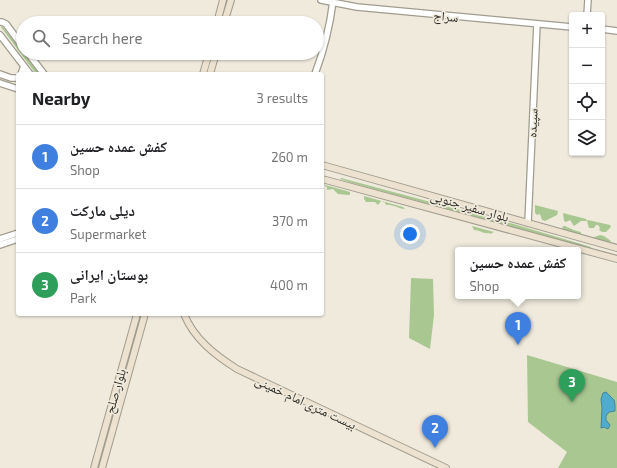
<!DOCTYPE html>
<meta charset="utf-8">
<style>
:root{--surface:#fff;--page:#f6f6f6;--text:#202124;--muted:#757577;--line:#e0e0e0;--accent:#0b8043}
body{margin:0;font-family:"Exo 2","Noto Naskh Arabic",sans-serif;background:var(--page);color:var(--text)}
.controls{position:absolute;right:12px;top:12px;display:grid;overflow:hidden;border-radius:4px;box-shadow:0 1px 3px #0004}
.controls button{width:36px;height:36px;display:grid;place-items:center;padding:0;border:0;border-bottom:1px solid var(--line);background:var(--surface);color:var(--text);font:20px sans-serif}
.you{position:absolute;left:410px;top:234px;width:14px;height:14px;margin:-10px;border:3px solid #fff;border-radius:50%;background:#1a73e8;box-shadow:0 0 0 6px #1a73e833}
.badge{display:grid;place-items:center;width:26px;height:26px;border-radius:50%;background:var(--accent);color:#fff;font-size:13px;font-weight:700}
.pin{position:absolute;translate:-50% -33px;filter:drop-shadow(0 1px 2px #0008)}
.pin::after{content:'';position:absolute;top:21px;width:14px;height:12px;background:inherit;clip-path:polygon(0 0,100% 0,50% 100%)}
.popup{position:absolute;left:455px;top:247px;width:126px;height:52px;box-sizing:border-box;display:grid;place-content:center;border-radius:4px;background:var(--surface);filter:drop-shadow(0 1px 3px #0005);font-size:13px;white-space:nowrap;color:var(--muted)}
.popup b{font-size:15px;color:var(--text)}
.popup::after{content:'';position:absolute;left:50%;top:100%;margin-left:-8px;border:8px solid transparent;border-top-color:var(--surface)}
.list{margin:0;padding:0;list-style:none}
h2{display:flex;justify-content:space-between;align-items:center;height:52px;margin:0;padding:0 16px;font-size:17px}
h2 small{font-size:13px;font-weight:400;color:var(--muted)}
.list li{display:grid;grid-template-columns:26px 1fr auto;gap:12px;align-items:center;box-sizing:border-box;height:64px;padding:0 16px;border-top:1px solid var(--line)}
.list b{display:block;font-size:15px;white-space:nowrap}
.list p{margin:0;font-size:13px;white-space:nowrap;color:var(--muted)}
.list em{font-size:13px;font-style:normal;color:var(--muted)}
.icon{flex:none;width:22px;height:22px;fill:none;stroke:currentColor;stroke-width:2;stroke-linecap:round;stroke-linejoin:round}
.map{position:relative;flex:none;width:617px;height:468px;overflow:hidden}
.search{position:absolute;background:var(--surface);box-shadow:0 1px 3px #0004;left:16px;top:16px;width:308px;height:44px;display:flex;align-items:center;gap:10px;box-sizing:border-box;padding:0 14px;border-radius:22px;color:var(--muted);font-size:15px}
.panel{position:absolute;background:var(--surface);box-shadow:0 1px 3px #0004;left:16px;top:72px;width:308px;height:244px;border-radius:4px}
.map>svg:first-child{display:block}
.green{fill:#a8c791}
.water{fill:#50acce;stroke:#45859b}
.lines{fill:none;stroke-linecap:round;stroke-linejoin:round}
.tertiary-casing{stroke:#a09c8e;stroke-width:8}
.secondary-casing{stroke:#a09c8e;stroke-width:8}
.tertiary{stroke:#fff;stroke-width:5.5}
.secondary{stroke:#ede2d0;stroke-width:6}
.labels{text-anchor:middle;stroke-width:3.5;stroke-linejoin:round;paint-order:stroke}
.street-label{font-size:13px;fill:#2c2a24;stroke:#efeadc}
</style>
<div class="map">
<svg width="617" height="468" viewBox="0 0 617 468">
<rect width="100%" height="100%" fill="#efeadc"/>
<path class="green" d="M 2,26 L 40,74 L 36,74 L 1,27 Z
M 341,178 L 517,225 L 591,247 L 591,248 L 560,242 L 500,224 L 352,183 L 340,179 Z
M 322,184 L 350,192 L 350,194 L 349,195 L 338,194 L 333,189 L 327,190 L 327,187 L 324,185 L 322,186 Z
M 364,196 L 403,207 L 405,209 C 398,209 393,204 386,205 L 384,201 L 381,201 L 378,205 L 375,202 L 366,202 L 364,199 Z
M 535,205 L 558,211 L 557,215 L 545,221 L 542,220 L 540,214 L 537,215 L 535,213 Z
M 563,213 L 586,219 L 587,221 L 581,221 L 574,226 L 570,220 L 566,222 L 564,221 Z
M 588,220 L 610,225 L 611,227 L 606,232 L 602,232 L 599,230 L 600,228 L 598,225 L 596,225 L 594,228 L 589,228 L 587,221 Z
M 472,226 L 494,232 L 490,234 L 489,233 C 483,234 480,230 474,230 Z
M 563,226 L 565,226 C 569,228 576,231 581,232 L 581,234 L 564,230 L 562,229 Z
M 600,235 L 604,236 L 611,241 L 610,242 L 592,238 Z
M 411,278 L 433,279 L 434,315 L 430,349 L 409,338 Z
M 527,355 L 617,382 L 617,468 L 558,468 L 567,452 L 528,422 Z"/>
<path class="water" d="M 606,392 L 614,400 L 615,405 L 615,411 L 609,412 L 606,416 L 606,420 L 610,425 L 608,429 L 604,427 L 601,428 L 602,408 L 601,399 L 603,393 Z"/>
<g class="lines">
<defs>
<path id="tertiary" d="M 321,0 L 357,7 L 572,27
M 587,15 L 588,0
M 0,22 L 2,22 L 6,24 L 23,47
M 602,29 L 617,31
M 0,35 L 30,74
M 28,53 L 44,74
M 0,74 L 11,78 L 18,78
M 21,74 L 24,66
M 315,74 C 324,50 330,26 333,1
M 0,83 L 18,89
M 528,223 L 537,24
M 0,239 L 18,233
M 0,245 L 18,239"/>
<path id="secondary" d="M 217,23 L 223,0
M 224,23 L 231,0
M 203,74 L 209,53
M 210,74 L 216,53
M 322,165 L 617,248
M 322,179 L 617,259
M 184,314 C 194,339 215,355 237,369 L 446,468
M 94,468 L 137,314
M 102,468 L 145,314"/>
</defs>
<use href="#tertiary" class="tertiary-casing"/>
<use href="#secondary" class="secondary-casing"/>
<use href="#tertiary" class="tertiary"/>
<use href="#secondary" class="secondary"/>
</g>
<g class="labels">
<g class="street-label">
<text transform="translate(446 16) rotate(5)" y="5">سراج</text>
<text transform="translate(532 123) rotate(-87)" y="5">سپیده</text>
<text transform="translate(470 206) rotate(16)" y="5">بلوار سفیر جنوبی</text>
<text transform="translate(115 391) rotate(-74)" y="5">بلوار صلح</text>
<text transform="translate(306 402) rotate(25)" y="5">بیست متری امام خمینی</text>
</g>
</g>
</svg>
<div class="controls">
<button>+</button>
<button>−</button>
<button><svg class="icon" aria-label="locate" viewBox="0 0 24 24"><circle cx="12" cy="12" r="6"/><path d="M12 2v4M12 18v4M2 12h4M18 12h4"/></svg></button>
<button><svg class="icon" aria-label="layers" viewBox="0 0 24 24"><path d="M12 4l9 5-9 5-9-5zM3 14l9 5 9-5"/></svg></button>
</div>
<div class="you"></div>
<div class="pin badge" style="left:518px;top:345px;background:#3f7fe0">1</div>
<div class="popup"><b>کفش عمده حسین</b>Shop</div>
<div class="pin badge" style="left:435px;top:448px;background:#3f7fe0">2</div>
<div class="pin badge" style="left:572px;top:402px;background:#2e9e5b">3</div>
<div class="search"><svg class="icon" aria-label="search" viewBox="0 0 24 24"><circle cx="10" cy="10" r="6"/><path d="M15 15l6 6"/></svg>Search here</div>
<section class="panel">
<h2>Nearby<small>3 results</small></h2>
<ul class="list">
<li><span class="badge" style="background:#3f7fe0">1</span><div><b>کفش عمده حسین</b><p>Shop</p></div><em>260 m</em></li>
<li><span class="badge" style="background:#3f7fe0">2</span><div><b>دیلی مارکت</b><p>Supermarket</p></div><em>370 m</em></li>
<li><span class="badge" style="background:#2e9e5b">3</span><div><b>بوستان ایرانی</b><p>Park</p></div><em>400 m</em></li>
</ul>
</section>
</div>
